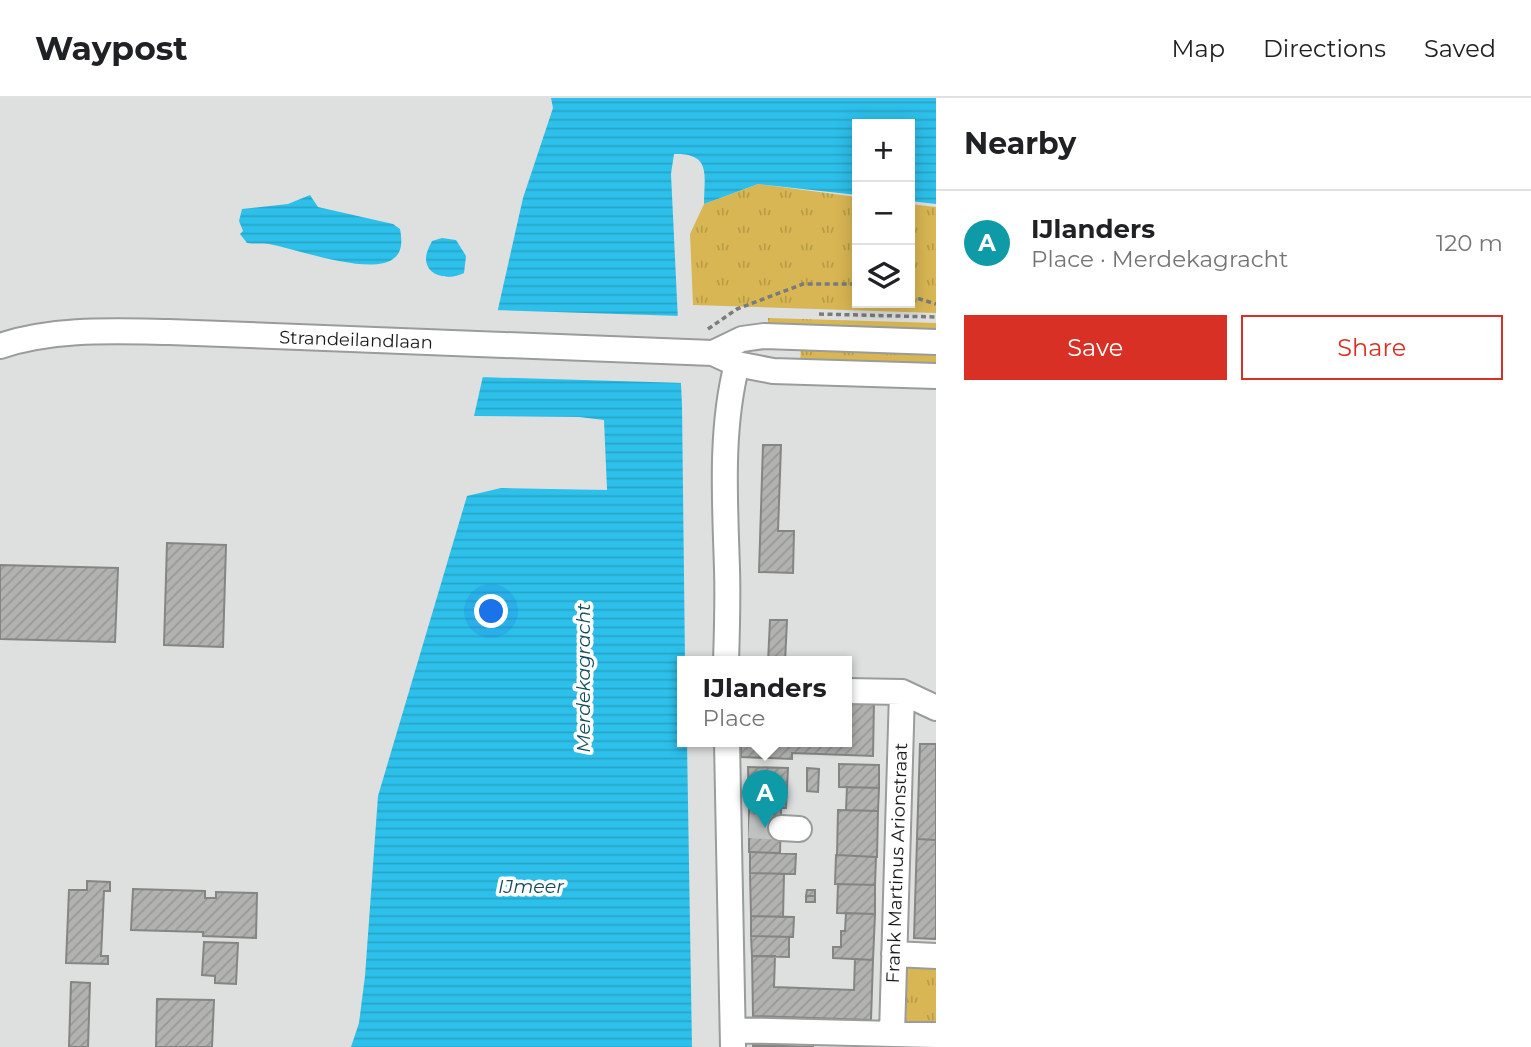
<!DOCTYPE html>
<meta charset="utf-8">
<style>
:root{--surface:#fff;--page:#f2f2f2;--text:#202124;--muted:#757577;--line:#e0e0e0;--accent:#d93025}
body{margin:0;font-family:Montserrat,sans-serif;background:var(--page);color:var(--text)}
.controls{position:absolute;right:21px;top:21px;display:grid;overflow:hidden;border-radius:0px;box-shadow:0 4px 18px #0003}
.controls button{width:63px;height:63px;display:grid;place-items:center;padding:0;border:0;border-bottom:2px solid var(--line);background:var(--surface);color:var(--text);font:35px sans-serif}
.you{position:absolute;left:492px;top:514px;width:24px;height:24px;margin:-18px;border:5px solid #fff;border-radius:50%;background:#1a73e8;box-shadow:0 0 0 10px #1a73e833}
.badge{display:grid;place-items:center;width:46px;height:46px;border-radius:50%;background:var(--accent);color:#fff;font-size:23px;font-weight:700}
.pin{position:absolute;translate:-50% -58px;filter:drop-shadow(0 2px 4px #0008)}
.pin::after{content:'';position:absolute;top:37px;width:24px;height:21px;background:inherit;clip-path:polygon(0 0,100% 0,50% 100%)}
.popup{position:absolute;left:677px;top:558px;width:175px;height:91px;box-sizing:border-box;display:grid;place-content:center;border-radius:0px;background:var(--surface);filter:drop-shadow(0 2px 5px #0005);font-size:23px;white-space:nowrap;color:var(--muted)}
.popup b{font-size:26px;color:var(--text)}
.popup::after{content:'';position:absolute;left:50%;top:100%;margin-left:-14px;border:14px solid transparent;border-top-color:var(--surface)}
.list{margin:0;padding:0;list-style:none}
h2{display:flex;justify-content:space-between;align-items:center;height:91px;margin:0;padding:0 28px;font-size:30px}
h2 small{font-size:23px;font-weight:400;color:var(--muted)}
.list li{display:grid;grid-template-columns:46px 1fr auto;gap:21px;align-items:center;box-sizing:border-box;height:105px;padding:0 28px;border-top:2px solid var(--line)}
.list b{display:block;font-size:26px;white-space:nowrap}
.list p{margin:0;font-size:23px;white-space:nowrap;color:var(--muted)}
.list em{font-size:23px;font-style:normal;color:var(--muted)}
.actions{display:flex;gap:14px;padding:21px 28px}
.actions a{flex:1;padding:16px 0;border:2px solid var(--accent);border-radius:0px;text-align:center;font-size:24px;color:var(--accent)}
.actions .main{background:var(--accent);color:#fff}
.icon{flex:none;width:38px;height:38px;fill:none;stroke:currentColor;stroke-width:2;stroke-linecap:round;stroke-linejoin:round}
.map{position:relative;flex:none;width:936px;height:949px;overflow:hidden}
header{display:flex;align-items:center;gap:42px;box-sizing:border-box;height:98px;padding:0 35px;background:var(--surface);border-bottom:2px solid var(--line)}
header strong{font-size:33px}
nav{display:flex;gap:38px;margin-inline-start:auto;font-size:24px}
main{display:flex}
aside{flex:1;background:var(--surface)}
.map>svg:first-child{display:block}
.grass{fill:url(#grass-tufts)}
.water{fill:url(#water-rules)}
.pier{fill:#dde0de}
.building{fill:url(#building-hatch);stroke:#858683;stroke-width:2}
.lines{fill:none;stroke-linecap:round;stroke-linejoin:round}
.minor-tunnel{stroke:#bfc2c0;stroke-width:24;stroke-dasharray:24 12;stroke-linecap:butt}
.minor-casing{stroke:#999c9a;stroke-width:28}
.path{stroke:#7a7c7b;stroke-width:3.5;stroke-dasharray:5 3.5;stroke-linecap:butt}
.minor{stroke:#fff;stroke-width:24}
.labels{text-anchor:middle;stroke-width:7;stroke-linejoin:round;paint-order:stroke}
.street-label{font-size:18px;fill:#181919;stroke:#fff}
.water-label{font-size:19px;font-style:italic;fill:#124c5d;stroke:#fff}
</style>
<header>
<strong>Waypost</strong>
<nav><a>Map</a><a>Directions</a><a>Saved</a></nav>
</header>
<main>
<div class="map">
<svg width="936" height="949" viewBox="0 0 936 949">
<defs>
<pattern id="grass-tufts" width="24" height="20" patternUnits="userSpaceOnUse" patternTransform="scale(1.75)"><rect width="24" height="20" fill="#d8b653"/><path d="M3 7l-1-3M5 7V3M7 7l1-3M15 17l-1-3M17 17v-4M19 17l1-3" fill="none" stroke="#b99c48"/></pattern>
<pattern id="water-rules" width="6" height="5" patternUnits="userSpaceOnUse" patternTransform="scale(1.75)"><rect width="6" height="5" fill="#2dc0ea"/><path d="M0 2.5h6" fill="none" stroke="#27a4c8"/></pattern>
<pattern id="building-hatch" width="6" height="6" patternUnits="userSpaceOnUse" patternTransform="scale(1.75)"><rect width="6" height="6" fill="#b2b3b0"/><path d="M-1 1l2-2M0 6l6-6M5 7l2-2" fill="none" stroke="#989997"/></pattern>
</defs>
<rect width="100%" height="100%" fill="#dde0de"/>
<path class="grass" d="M 758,86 L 857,99 L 857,205 L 910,205 L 910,106 L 936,109 L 936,215 L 693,207 L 690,136 L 704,106 Z
M 768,220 L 936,225 L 936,231 L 768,226 Z
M 801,245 L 936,249 L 936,274 L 800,270 Z
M 902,862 L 936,863 L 936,931 L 900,930 Z"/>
<path class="water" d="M 551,0 L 936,0 L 936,106 L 910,103 L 910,26 L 857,26 L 857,97 L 758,86 L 704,106 C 704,77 712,55 674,56 L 671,76 L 682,307 L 685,564 L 683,564 L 683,644 L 687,644 L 692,949 L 351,949 L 359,925 L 365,878 L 378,698 L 467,398 L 501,390 L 607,392 L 604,322 L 579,319 L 474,318 L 523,100 L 553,10 Z
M 310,97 L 318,109 L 393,126 L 400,131 C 402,142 403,154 393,161 C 370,178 297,151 269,146 C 262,145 255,146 247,145 L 240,136 L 243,133 L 239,123 L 242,111 L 288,106 Z
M 442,140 L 456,142 L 466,158 L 464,175 C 451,182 426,180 426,160 C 426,155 430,147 432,143 Z"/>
<path class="pier" d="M 494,212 L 681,218 L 684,285 L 479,279 Z"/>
<path class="building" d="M 763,347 L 781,347 L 778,433 L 794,433 L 793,475 L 759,474 Z
M 167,445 L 226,447 L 223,549 L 164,547 Z
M 0,467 L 118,470 L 115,544 L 0,541 Z
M 770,522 L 787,522 L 785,564 L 768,564 Z
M 847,603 L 874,603 L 873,658 L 792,655 L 792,661 L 741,659 L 741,644 L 847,644 Z
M 920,646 L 936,646 L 936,742 L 917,741 Z
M 839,666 L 879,667 L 879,690 L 839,689 Z
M 748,669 L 788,670 L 786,710 L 749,708 Z
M 807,670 L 819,671 L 818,694 L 807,693 Z
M 847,689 L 879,690 L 878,713 L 846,712 Z
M 749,708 L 781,710 L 780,755 L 749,754 Z
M 838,712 L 878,713 L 877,759 L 837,757 Z
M 917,741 L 936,742 L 936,841 L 914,840 Z
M 750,754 L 796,756 L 795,776 L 750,775 Z
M 836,757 L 876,759 L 875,787 L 835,786 Z
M 750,775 L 784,776 L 783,819 L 751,818 Z
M 87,783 L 110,784 L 110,793 L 104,793 L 101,858 L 108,858 L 108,866 L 66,865 L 69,792 L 87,792 Z
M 838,786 L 875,787 L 875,816 L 837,815 Z
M 133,791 L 205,793 L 205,800 L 216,800 L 216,794 L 257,795 L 256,840 L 203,838 L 203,834 L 131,832 Z
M 807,792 L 815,792 L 815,798 L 806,798 Z
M 806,798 L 815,798 L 815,804 L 806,804 Z
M 846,815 L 875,816 L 873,862 L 833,860 L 833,849 L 841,849 L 841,833 L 845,833 Z
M 751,818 L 794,819 L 793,839 L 751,838 Z
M 751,838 L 789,839 L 789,859 L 752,858 Z
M 204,844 L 238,845 L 236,886 L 215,885 L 215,878 L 202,877 Z
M 752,858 L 775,858 L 774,889 L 854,892 L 855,861 L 873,862 L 871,922 L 753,918 Z
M 71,884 L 90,885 L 88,949 L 69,949 Z
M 157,901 L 214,902 L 212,949 L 156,949 Z
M 753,947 L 814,949 L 753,949 Z"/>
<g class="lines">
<path class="minor-tunnel" d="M 749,728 L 781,730"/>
<defs>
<path id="minor" d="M 0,248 C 54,230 113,233 169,234 L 713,255 L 737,266 L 773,273 L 936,278
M 713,255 L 742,241 L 764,238 L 936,244
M 726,564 C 727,533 728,502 727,471 C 725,403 720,332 737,266
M 847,593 L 902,594 L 936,610
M 727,644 L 733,949
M 781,730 L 799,731
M 894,856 L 936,858
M 733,932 L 936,937
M 892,936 L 902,594"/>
</defs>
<use href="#minor" class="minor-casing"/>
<path class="path" d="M 910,198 L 936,206
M 819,216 L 936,219
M 708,231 L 737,211 L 803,186 L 857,186"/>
<use href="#minor" class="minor"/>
</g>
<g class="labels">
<g class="street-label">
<text transform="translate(356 242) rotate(2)" y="6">Strandeilandlaan</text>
<text transform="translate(897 765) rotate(-88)" y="6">Frank Martinus Arionstraat</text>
</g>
<g class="water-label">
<text transform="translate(583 580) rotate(-90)" y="7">Merdekagracht</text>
<text x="531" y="795">IJmeer</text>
</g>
</g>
</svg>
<div class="controls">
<button>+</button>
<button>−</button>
<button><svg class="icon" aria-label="layers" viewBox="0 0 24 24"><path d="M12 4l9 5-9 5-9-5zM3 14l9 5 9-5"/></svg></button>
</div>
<div class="you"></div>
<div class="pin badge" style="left:765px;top:730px;background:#0f9aa8">A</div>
<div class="popup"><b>IJlanders</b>Place</div>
</div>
<aside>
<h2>Nearby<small></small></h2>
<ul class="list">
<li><span class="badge" style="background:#0f9aa8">A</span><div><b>IJlanders</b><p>Place · Merdekagracht</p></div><em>120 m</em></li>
</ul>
<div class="actions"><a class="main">Save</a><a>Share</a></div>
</aside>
</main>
